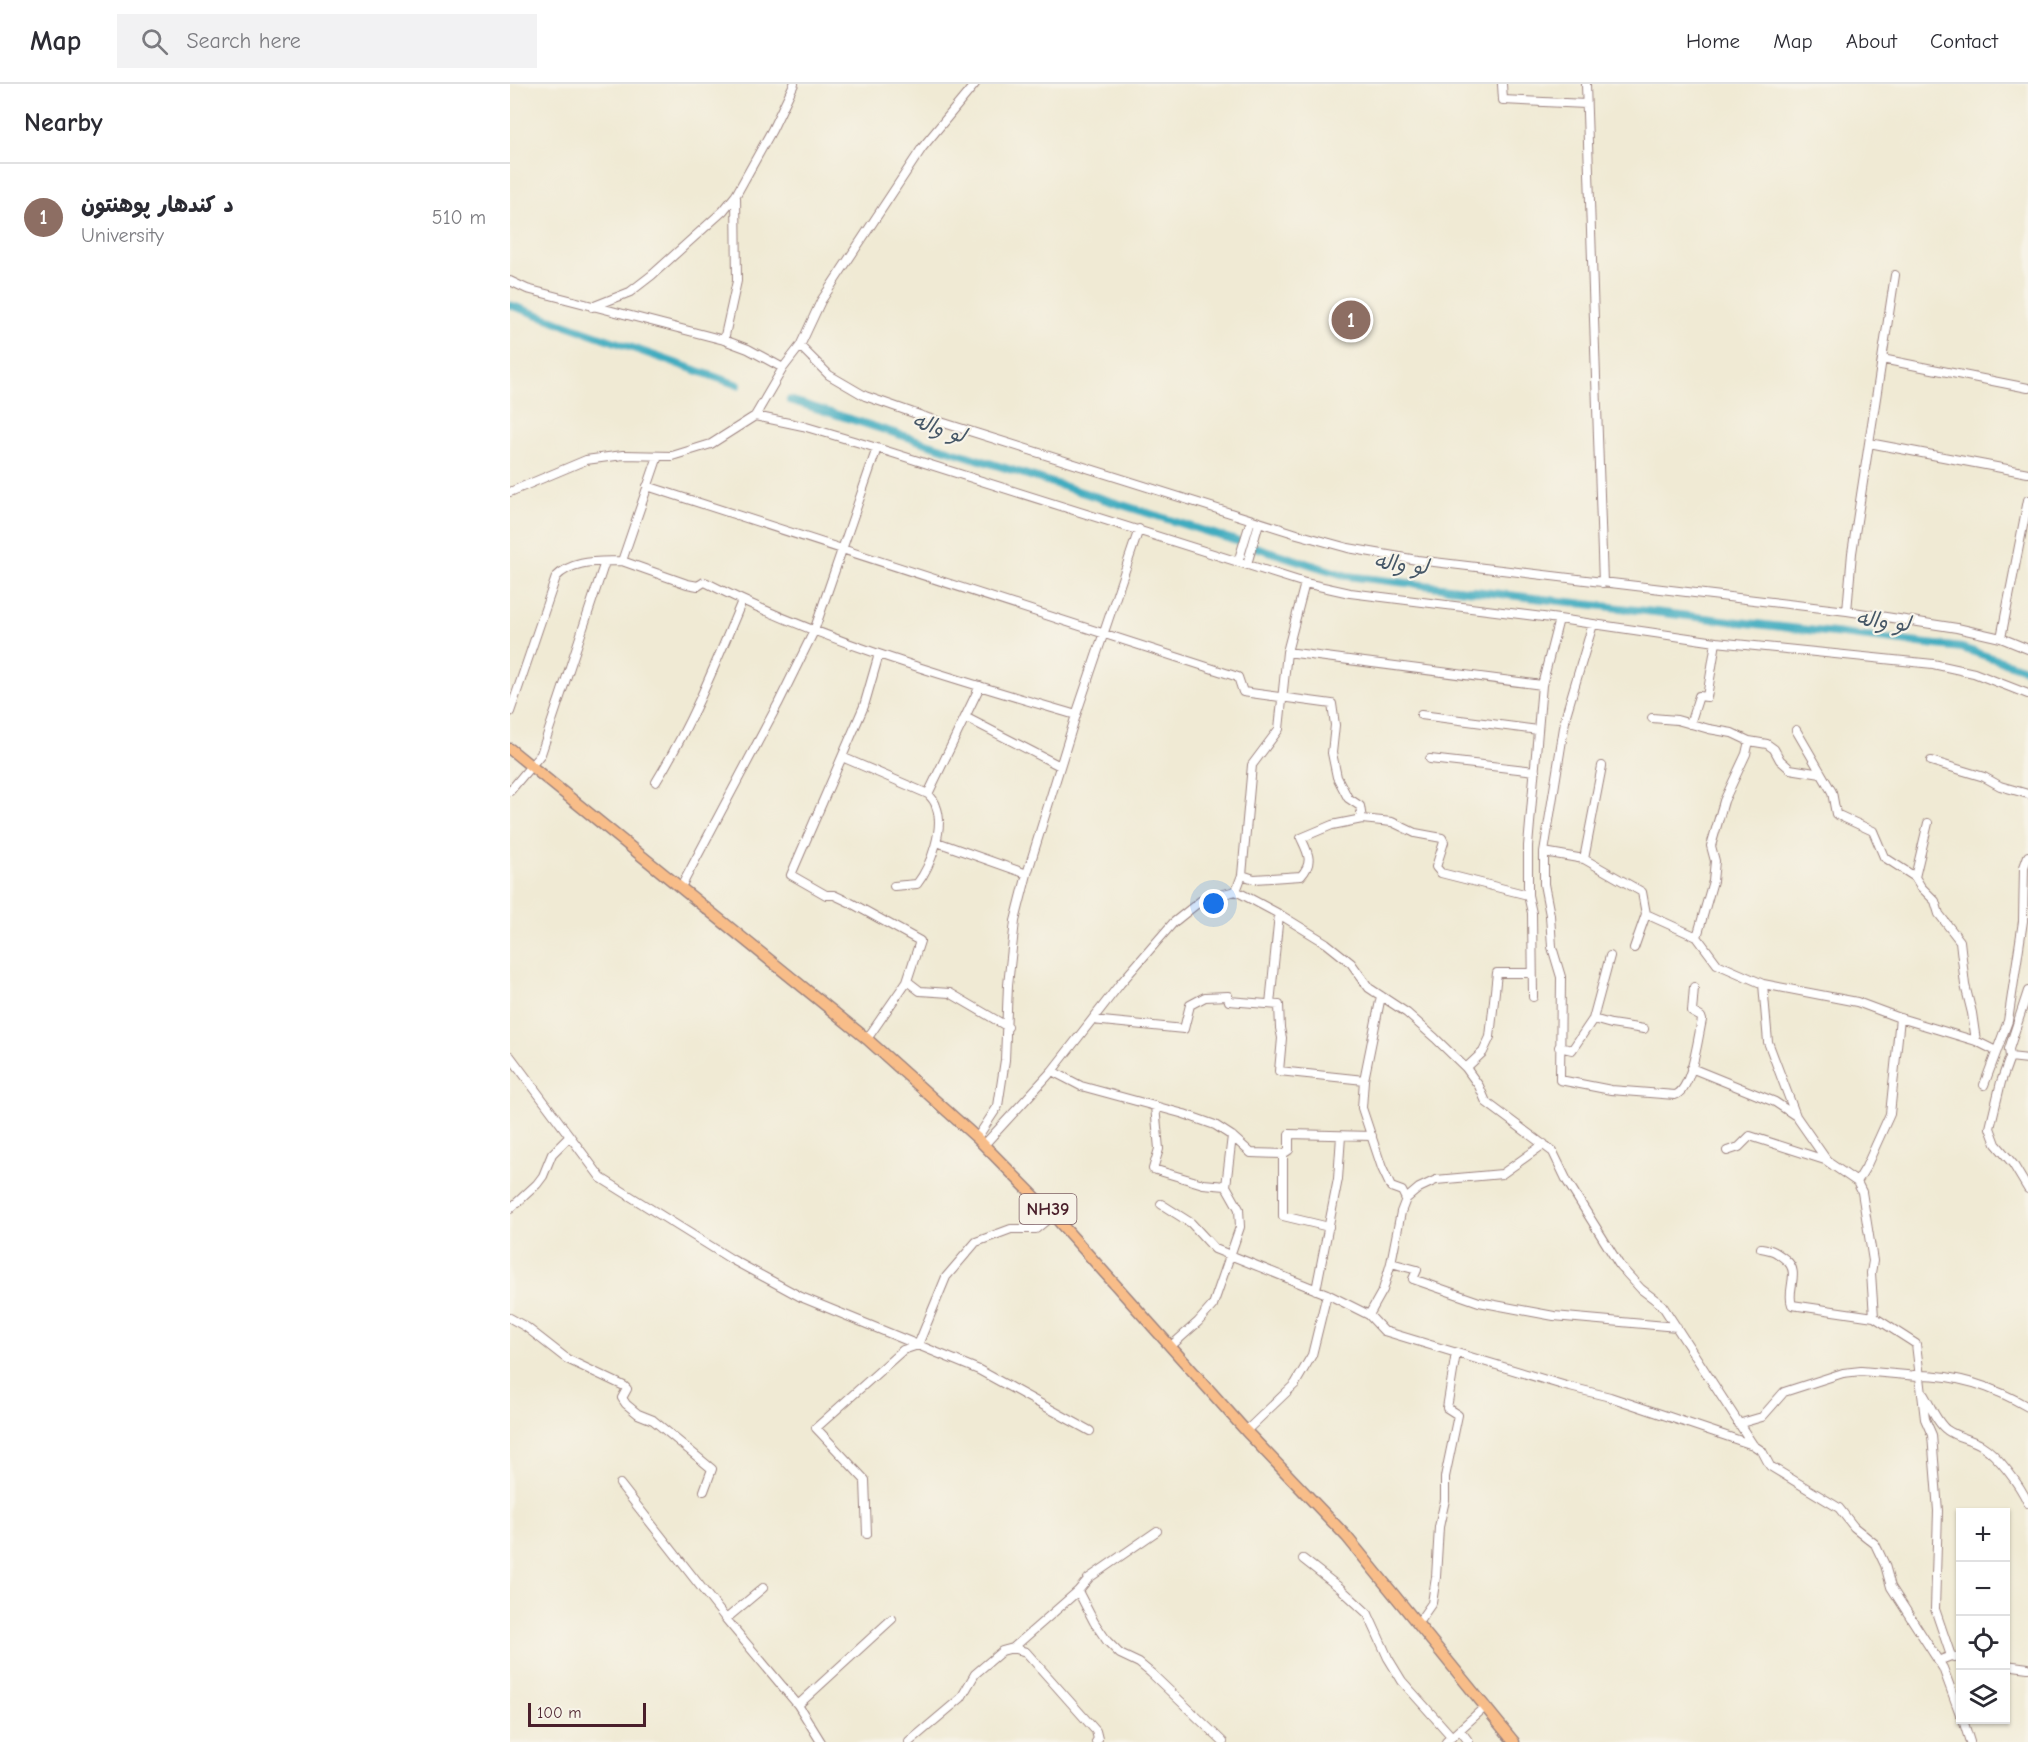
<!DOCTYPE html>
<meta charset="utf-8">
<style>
:root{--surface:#fff;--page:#f2f2f3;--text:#2b2b33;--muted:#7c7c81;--line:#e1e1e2;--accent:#0f766e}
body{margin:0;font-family:"Comic Neue","Playpen Sans Arabic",sans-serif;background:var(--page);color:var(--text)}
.controls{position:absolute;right:18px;bottom:18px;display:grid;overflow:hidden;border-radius:0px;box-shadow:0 2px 4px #0004}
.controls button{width:54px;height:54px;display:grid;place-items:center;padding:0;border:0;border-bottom:2px solid var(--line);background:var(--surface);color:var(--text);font:30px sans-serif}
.scale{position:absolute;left:18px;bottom:15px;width:118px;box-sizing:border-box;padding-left:6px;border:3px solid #4a1f2b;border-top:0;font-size:16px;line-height:21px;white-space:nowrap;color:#4a1f2b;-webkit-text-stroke:4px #f7f3e8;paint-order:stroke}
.you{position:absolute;left:704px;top:820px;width:21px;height:21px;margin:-15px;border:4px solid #fff;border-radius:50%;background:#1a73e8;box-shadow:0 0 0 9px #1a73e833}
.badge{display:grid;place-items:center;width:39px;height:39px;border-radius:50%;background:var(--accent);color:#fff;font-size:20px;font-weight:700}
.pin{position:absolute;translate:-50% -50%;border:3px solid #fff;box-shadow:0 2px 6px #0006}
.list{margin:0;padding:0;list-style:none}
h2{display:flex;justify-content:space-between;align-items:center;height:78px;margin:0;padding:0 24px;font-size:26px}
h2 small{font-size:20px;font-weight:400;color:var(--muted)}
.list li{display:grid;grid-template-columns:39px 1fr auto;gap:18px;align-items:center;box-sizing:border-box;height:108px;padding:0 24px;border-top:2px solid var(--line)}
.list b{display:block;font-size:22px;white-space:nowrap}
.list p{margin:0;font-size:20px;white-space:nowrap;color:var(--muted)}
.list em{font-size:20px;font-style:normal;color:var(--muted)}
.icon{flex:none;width:33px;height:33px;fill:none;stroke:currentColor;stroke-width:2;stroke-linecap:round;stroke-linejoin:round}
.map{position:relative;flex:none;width:1518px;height:1658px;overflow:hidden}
header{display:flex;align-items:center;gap:36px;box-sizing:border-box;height:84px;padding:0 30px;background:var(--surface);border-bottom:2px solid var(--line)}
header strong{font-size:28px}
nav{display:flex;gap:33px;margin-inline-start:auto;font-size:21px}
.search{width:420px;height:54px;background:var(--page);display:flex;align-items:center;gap:15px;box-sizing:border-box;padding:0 21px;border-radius:0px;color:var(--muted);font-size:22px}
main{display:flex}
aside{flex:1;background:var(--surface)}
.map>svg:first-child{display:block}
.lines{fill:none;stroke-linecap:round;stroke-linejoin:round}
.canal{stroke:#41acc0;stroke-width:8}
.minor-casing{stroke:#9d8480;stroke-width:10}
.major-casing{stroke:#9d8480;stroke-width:13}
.minor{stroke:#fff;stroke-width:8}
.major{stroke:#f8bd89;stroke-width:10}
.labels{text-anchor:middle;stroke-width:4.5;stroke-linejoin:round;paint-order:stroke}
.shield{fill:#f7f3e8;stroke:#7e5f64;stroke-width:1.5}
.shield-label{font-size:18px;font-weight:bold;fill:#4a1f2b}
.water-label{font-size:21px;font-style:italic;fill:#465767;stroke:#f7f3e8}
</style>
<header>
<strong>Map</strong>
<div class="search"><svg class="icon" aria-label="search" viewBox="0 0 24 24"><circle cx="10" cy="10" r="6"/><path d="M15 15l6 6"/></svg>Search here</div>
<nav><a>Home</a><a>Map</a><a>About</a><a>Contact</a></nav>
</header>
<main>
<aside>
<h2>Nearby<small></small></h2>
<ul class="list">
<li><span class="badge" style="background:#8d6e63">1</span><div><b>د کندهار پوهنتون</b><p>University</p></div><em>510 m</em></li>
</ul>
</aside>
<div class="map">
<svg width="1518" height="1658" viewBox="0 0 1518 1658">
<rect width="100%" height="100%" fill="#f7f3e8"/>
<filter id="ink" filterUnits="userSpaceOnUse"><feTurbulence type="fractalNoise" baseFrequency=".0167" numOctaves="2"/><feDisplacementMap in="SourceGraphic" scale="12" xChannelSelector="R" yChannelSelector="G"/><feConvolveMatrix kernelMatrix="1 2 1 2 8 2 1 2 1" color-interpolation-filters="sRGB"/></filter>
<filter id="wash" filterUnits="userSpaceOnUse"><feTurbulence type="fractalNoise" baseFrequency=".008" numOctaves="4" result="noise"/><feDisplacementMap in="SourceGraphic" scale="24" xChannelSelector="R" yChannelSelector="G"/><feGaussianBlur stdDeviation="1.35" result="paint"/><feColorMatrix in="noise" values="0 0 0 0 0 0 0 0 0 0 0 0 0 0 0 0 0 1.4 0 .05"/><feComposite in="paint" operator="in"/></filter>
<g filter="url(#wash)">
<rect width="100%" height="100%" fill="#f0ead4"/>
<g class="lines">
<path class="canal" d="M 0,221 L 228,301
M 280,316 L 837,492 L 1452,564 L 1518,586"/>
</g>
</g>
<g filter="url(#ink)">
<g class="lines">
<defs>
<path id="minor" d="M 992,0 L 993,16 L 1076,20
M 1076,0 L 1093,499
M 0,197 L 17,205 L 214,256 L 238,265 L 273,284
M 82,223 L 120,208 L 142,191 L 213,127 L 226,111 L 262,46 L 284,0
M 214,256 L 227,197 L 226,111
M 290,262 L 319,291 L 355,312 L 418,334 L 787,450 L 838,464 L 907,476 L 1337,527 L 1447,544 L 1491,554 L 1518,565
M 1372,275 L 1518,304
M 245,332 L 293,342 L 367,364 L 795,499 L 840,509 L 1049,535 L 1206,558 L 1423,580 L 1464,589 L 1518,610
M 1359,359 L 1518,389
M 137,402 L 728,593 L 733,608 L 822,620 L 825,641 L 822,669 L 827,693 L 838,714 L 850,722 L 852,735
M 0,408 L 76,376 L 113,371 L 162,372 L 201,360 L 245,332 L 273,284 L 290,262 L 311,217 L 412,64 L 465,0
M 112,477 L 177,500 L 188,502 L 194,498 L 197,499 C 313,558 441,594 566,631
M 728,478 L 741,436
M 737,480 L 749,439
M 1337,527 L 1342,469 L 1385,191
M 1083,540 L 1056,631 L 1034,768 L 1034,800 L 1040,831 L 1042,863 L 1051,893 L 1050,996 L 1101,1006 L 1165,1011 C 1182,1006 1188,953 1192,936 L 1191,933 L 1182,928 L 1184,903
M 1491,554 L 1518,416
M 777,568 L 1032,601
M 0,628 L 46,493 C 63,475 90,478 112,477 L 148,372
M 911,631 L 1028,646
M 455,633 L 550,682
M 1142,634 L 1167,636 L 1199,645 L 1222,649 L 1239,657 L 1257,660 L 1264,665 L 1270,676 L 1280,685 L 1311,690
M 1180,640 L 1189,612 L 1197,613 L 1206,558
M 1286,646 L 1322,708 L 1326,730 L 1363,747 L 1374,773 L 1405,793 L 1411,803 L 1425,817 L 1429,830 L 1450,857 L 1455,901 L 1462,929 L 1466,957
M 332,673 L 418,710 C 421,713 425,717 426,722 C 435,743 421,782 407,800 L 384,802
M 920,675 L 1025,687
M 1421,677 L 1474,693 L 1490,702 L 1518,710
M 146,698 C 181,641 206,579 232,517
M 0,707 L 31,670 L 95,478
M 418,710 L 470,602
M 427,758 L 517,790
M 1034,768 L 1074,775 L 1132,808 L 1136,830 L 1187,853 L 1207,880 L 1253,900 L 1347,918 L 1390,934 L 1466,957 L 1486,967
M 1074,775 L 1092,682
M 732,791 L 744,795 L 791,792 C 804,778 798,769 791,754 L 822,741 L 852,735 L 882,738 L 905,749 L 932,754 L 934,758 L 926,783 L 931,789 L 1018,811
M 1405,793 L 1418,739
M 171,803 L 268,620 L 304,547 L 367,364
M 726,807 L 732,791 L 742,681 L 769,645 L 777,568 L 795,499
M 1187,853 L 1203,797 L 1205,777 L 1201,762 L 1214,717 L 1236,670 L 1239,657
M 1124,864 L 1136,830
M 397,897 L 410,907 L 440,909 L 498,943
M 1253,900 L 1258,958 L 1286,1032
M 1518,907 L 1499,965 L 1500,973 L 1491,998 L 1480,1044 L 1486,1060 L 1503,1080 L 1518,1105
M 871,912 L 854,996 L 852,1024 L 872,1084 L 881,1103 L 892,1107 L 896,1115
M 1023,913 L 1022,829 L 1018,811 L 1018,762 L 1032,601 L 1049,535
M 760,920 L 769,830
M 1083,935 L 1101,940 L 1134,945
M 582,936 L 674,945 L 680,921 L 695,913 L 718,912 L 719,917 L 769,921 L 770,944 L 772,954 L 769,987 L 854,996
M 357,955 L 397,897 L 410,857 L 341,819 L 324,811 L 316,811 L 281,791 L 354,622 L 369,570
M 1049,963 L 1062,966 L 1083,935 L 1100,872
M 0,972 L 91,1094 L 221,1175 L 291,1213 L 469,1286 L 580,1347
M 1500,973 L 1518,975
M 956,984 L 973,968 L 980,953 L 987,889 L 1022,889
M 1181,984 L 1265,1018 L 1286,1032 L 1318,1078 L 1347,1098 L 1352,1108 L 1363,1177 L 1361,1189 L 1364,1233
M 542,987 L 571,1002 L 674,1030 L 705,1041 L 722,1052 L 741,1069 L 773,1070
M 1474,1001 L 1498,937 L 1513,837 L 1514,783 L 1518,772
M 645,1022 L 649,1065 L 643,1085 L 693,1100 L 716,1102
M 467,1054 L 488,1022 L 495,976 L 498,901 L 505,837 L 517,790 L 566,631 L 629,445
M 474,1061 L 542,987 L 610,900 L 663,839 L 693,815 L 726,807 L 769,830 L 816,859 L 841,879 L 859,904 L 897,929 L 925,954 L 956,984 L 969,1002 L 976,1018 L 1043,1068 L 1057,1097 L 1110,1182 L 1131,1205 L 1152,1221 L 1243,1361 L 1252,1367 L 1260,1382 L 1329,1424 L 1344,1443 L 1365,1460 L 1375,1481 L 1381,1503 L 1433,1584 L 1450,1630
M 1217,1067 L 1229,1063 L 1240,1052 L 1318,1077
M 1347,1098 L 1356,1083 L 1380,1030 L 1390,934
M 651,1120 L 681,1139 L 705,1165 L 817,1210 L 859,1231 L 874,1247 L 1056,1302 L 1100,1313 L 1243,1361
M 0,1125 L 27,1100 L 33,1092 L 42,1070 L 60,1052
M 819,1143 L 773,1132 L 773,1070 L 779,1066 L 779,1050 L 862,1052
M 1251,1164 C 1264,1166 1266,1168 1276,1176 C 1291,1188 1276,1206 1282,1221 L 1364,1233 L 1406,1260 L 1415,1335 L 1422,1351 L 1428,1427 L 1425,1525 L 1441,1572
M 881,1179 L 907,1186 L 903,1195 L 969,1218 L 1044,1232 L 1167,1243
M 806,1206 L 828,1095 L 831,1052
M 859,1231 L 873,1206 L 881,1179 L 891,1128 L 896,1115 L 909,1104 L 926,1096 L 992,1090 L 1034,1060
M 0,1234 L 16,1243 L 57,1275 L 114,1302 L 117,1305 L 112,1314 L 116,1320 L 128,1330 L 143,1336 L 202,1385 L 194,1407
M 661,1262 L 688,1238 L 703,1221 L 730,1143 L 729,1125 L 716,1102 L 722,1052
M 1405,1291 C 1444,1290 1484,1303 1518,1323
M 1414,1311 C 1420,1321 1427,1339 1437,1346 C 1446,1353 1461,1355 1471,1361 C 1488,1371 1510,1401 1518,1419
M 1228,1340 L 1252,1333 L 1274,1308 L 1333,1289 L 1351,1287 L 1408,1292
M 736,1347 L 785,1300 L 802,1271 L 817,1210
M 110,1400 L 216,1535 L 288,1621 L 311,1658
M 647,1447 L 579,1494 L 568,1507 L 584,1538 L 597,1557 L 610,1570 L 629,1579 L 641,1589 L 713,1658
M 357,1450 L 355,1396 L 306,1344 L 393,1266 L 408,1261 L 436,1193 L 466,1158 L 501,1145 L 526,1145 L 543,1131
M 793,1475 L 830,1504 L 858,1530 L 878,1574 L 892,1597 L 942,1653
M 216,1535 L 253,1504
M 908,1539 L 922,1519 L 926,1493 L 929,1443 L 935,1416 L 935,1393 L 948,1331 L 937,1324 L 946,1269
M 503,1564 L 516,1568 L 586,1647 L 588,1655 L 586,1658
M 1428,1577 L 1441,1572 L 1450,1574
M 1496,1581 L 1518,1584
M 288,1621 L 382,1535
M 1453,1636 L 1460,1658
M 950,1646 L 959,1658
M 399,1658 L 451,1614 L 465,1590 L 492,1567 L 503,1564 L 568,1507
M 936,1658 L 976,1622"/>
<path id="major" d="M 0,665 L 357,955 L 467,1054 L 543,1131 L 736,1347 L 837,1453 L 1004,1658"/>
</defs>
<use href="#minor" class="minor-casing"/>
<use href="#major" class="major-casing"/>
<use href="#minor" class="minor"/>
<use href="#major" class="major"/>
</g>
</g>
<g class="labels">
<rect class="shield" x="509.5" y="1110" width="57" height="30" rx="4.5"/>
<g class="shield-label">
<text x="538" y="1131">NH39</text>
</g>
<g class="water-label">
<text transform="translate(429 344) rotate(18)" y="7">لو واله</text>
<text transform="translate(891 480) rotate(7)" y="7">لو واله</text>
<text transform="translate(1373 537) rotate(7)" y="7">لو واله</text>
</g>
</g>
</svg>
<div class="controls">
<button>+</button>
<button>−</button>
<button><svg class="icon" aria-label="locate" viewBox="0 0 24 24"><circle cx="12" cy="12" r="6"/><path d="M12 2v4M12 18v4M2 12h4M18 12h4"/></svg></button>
<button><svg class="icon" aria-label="layers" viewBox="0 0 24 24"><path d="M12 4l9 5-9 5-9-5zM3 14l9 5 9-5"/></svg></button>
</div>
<div class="scale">100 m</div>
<div class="you"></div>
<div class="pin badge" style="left:841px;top:236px;background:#8d6e63">1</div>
</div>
</main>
